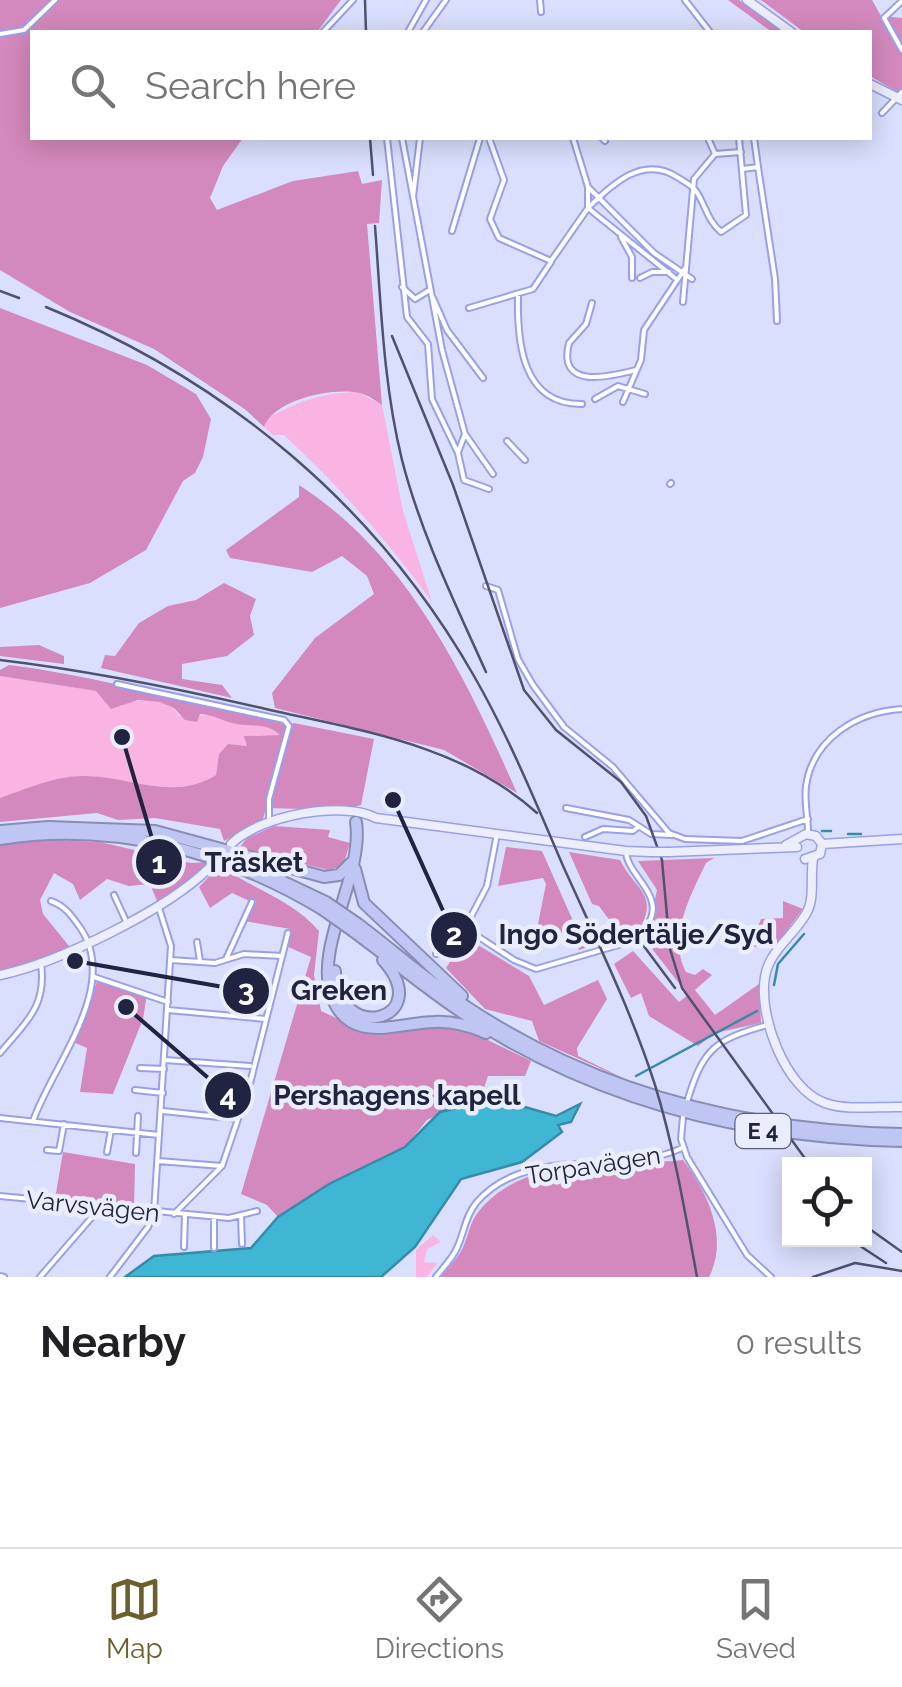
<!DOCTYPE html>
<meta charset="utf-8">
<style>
:root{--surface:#fff;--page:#f2f2f2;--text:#202124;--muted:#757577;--line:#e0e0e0;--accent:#6a602d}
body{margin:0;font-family:Raleway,sans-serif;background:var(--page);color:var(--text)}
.controls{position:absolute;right:30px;bottom:30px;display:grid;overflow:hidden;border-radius:0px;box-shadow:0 5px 25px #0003}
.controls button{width:90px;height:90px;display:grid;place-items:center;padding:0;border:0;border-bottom:2px solid var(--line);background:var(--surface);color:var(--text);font:50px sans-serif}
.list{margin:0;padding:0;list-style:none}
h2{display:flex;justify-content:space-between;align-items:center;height:130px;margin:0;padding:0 40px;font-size:42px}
h2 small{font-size:32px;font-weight:400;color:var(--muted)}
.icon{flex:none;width:55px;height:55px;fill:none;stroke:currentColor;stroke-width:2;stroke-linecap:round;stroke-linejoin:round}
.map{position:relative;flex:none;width:902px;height:1277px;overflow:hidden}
.search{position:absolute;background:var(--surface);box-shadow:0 5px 25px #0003;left:30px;right:30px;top:30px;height:110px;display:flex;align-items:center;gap:25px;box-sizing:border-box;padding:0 35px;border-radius:0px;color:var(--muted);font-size:38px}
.sheet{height:270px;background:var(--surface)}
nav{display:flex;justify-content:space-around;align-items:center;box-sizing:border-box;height:140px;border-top:2px solid var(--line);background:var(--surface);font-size:28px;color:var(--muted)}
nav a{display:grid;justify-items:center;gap:5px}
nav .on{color:var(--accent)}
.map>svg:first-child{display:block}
.green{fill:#f9b4e3}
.forest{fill:#d389bd}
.water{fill:#40b6d5;stroke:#378aa8;stroke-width:2.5}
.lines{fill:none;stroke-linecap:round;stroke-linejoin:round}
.stream{stroke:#378aa8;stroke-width:2.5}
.minor-casing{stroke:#98a0e9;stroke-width:8}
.secondary-casing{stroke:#98a0e9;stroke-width:11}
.motorway-casing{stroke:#888db4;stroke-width:14}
.minor{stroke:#fff;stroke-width:4}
.secondary{stroke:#eceefb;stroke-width:8}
.motorway{stroke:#bfc6f3;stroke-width:10}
.rail{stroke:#4f526f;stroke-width:2.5}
.secondary-bridge-casing{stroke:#98a0e9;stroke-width:11;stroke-linecap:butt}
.motorway-bridge-casing{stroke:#888db4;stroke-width:14;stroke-linecap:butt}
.secondary-bridge{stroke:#eceefb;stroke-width:8}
.motorway-bridge{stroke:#bfc6f3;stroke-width:10}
.labels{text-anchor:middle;stroke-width:9;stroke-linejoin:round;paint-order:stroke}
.shield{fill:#eaedfc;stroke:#5d6078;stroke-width:2.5}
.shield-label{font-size:22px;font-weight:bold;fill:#212440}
.street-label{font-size:25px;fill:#212440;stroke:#eaedfc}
.leader{fill:none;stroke:#212440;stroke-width:4}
.callout-dot{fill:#212440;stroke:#eaedfc;stroke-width:4}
.mark-label{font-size:30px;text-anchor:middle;font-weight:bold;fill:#fff}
.callout-label{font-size:28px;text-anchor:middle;font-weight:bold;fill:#212440;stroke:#eaedfc;stroke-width:9;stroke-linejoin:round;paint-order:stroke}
</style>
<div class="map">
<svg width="902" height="1277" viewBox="0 0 902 1277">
<rect width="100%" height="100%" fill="#dadffd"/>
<path class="green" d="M 358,392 L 382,405 L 403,511 L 432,602 C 388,541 339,486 284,435 L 273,435 L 264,427 L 266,419 C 298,401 322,393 358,392 Z
M 0,676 L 96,691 L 116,705 C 136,700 167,695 179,716 L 218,715 C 237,730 263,718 281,735 L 255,735 L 248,746 L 228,744 L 219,754 L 216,775 C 173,802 130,776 85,776 C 57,775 26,790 0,798 Z
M 433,1235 L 441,1242 L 427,1249 L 424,1262 L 437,1263 L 427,1277 L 416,1277 L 416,1250 Z"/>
<path class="forest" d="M 0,0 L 341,0 L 317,32 L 32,32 L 32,138 L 243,138 L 223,166 L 210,198 L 217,210 L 293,181 L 358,171 L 362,184 L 382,180 L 379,223 L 367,224 L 382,405 C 376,401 368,395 360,393 C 334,387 274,399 264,427 L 246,410 L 154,349 L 70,312 L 0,270 Z
M 728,0 L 739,0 L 784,32 L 772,32 Z
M 761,0 L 872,0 L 881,16 L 902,18 L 902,95 L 870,76 L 870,32 L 804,32 Z
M 0,308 L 147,365 L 196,394 L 211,419 L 203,457 L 195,473 L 183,481 L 146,550 L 90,583 L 0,608 Z
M 299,485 C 408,555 466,678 517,793 L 444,750 L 275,708 L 272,693 L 315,638 L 374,594 L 367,576 L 342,556 L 312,572 L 230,558 L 226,550 L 299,497 Z
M 224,583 L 256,599 L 250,616 L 254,635 L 227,656 L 182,664 L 182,679 L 222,685 L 232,698 L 101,668 L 105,655 L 115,656 L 139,623 L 168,606 L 196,600 Z
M 39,645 L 64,656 L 64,664 L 0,656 L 0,647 Z
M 9,665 C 79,674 131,688 197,703 C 224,710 265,711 287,727 L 294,723 L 374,739 L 361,805 L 341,810 L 266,808 L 263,819 L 224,841 L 220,829 L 155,818 L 118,820 L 97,813 L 0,822 L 0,798 C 26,789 57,775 85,776 C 130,776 173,802 216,775 L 219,754 L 228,744 L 247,746 L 244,736 L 280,735 C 266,721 250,728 232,723 C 220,720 215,715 200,714 L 197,722 L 185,720 L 174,708 L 160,702 L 138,700 L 111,709 L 96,691 L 0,676 L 0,670 Z
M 274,826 L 330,830 L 328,837 L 350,843 L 343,866 L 328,870 L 239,848 L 247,838 Z
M 48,840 L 100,842 L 191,863 L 210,862 L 194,879 L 157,901 L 150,884 L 129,886 L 107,879 L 80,900 L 73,884 L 54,873 L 40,900 L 43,914 L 69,946 L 40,962 L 0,972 L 0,845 Z
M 506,847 L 542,851 L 585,948 L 579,950 L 569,930 L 545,940 L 536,934 L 546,884 L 543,878 L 498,886 Z
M 569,852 L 620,860 C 636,892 661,893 637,934 L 616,939 L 607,932 L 613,925 L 599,906 L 592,904 Z
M 714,858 L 706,863 C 691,895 667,937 686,972 L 695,975 L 703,969 L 712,975 L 695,990 L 715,1015 L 759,984 L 761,1023 L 715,1033 L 698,1046 L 649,1016 L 641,993 L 631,998 L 614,964 L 633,951 L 679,1002 L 688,995 L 646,941 L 657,890 L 638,861 Z
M 220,865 C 251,889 292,899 319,931 L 314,975 L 321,1011 L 369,1033 L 443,1026 L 467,1030 L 531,1061 L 525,1076 L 488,1076 L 479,1103 L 460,1104 L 427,1120 L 405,1147 L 329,1184 L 278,1217 L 267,1205 L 241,1194 L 311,957 L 286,946 L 290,929 L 244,921 L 254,903 L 232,893 L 210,908 L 199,887 Z
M 783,901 L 803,909 L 775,946 L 750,947 L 761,919 L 783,918 Z
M 465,937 L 529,976 L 544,1005 L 598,980 L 607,999 L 577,1048 L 578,1056 L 633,1083 L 539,1041 L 532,1021 L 485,1009 L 446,968 Z
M 98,979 L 147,994 L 143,1019 L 113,1094 L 80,1092 L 87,1048 L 73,1042 Z
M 63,1152 L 135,1164 L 134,1209 L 55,1199 Z
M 683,1160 C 708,1193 729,1238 709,1277 L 441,1277 C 447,1269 455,1261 460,1253 C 468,1240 469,1222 479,1211 C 526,1153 618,1167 683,1160 Z"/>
<path class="water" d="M 479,1103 L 525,1107 L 556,1116 L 580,1104 L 571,1122 L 558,1125 L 562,1132 L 522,1162 L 461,1179 L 415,1247 L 381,1277 L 125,1277 L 154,1256 L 251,1248 L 278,1217 L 329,1184 L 405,1147 L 440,1112 Z"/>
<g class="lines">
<path class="stream" d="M 822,831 L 831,831
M 848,834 L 861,834
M 774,985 L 778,964 L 804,934
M 636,1076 L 757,1011"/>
<defs>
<path id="minor" d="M 540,0 L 541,12
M 685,0 L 710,32
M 902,1 L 884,18 L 902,50
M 323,32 L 353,0
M 408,32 L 426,0
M 423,32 L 446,0
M 0,34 L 24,30 L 55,0
M 882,113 L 902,92
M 387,138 L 407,317 L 428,344 L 432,399 L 458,453 L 464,480 L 489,489
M 402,138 L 442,350 L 465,434 L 493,474
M 489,138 L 504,180 L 490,219 L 499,238 L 551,261 L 588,208 L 675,278
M 573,138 L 588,187 L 654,253 L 692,279
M 602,138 L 605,141
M 708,138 L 715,154 L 741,152
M 754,138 L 758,167
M 743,169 L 758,167 L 775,279 L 777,321
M 588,187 L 588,208 C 612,184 643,155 677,177 C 683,181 692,185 696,191 C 706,206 707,220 721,232 L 746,215 L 739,138
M 413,197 L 420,138
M 452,231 L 480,138
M 621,237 L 632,257 L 632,278
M 640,278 L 652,272 L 669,272
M 402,287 L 415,299 L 428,291
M 518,296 C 517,342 522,405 582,404
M 433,298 L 447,330 L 483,378
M 683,302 L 694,179 L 715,154
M 592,303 L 586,324 L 569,343 C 557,390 609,377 636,370
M 469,308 L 533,289 L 551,262
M 595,399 L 618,386 L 645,394
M 623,402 L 641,360 L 644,330 L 686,267
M 507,441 L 525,460
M 458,452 L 465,434
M 670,484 L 671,483
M 486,586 L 498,590 L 518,659 L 533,685 L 564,727 L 613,767 L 669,833 L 685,839 L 742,841 L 808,819
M 117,684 L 284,720 L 289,726 L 269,799 L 269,819
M 566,808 L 629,820 L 651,834 L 672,835
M 808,832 C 808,817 804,801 806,786 C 813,738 857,712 902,709
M 497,834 L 487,886 L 465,928 L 514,960 L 536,969 L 632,941 C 682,902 626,879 626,851
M 585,837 L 603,829 L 633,831 L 638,827
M 114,895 L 126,921
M 197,942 L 200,961
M 436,954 L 445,952 L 465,928
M 226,959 L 252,902
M 171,960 L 215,963 L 244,954 L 282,956
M 94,977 L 168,1002
M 168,1010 L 266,1019
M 0,1053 C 25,1023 47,1007 41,964
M 165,1060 L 250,1066
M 140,1068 L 164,1069
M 135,1090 L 163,1093
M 246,1099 L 288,933
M 687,1102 C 703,1049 714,1040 767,1025
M 163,1111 L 238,1119 L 222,1166 L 174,1214
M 683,1117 L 681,1139 L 687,1157 L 747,1255 L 771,1277
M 0,1118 L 159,1135
M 33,1121 C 53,1064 122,985 79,926 C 71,915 65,906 51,901
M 47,1150 L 59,1151 L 64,1124
M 107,1152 L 111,1130
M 136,1153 L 138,1116
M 158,1161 L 222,1166
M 0,1196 L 229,1218 L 257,1211
M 241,1215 L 242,1244
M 184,1247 L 185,1215
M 214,1248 L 214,1217
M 0,1276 L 4,1277
M 40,1277 L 99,1209
M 110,1277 L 148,1227 L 154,1212 L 171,946 L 158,905
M 436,1277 C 442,1269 450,1261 455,1252 C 464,1236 464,1218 476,1203 C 527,1143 621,1177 682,1148"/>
<path id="secondary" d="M 747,0 L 791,32
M 870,84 L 902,100
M 231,844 C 260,815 344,800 376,818 L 626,851
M 822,844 L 902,839
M 786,845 L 806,834 L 816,836 L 822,844 L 820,854 L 805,859
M 626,851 L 652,852
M 669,852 L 797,847
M 813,859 C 810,876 815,897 807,912 C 795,935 769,950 765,977 C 758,1015 785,1089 825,1103 C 847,1111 879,1106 902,1107
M 0,975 C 58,963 166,910 208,869"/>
<path id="motorway" d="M 356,822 C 364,875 313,948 332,997 C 350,1045 397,1023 434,1022 C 452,1021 470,1026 486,1033
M 0,831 L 48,827 L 155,831 L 324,877 L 339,875 L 351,863
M 0,839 C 112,821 226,851 322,909
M 218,851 L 326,902
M 355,869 L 364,903 L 462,996
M 358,924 C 395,952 429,982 468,1008 C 599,1094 746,1131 902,1134
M 353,931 C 390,958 425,988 463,1013 C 596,1101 744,1138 902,1141
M 335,971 C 337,1047 437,1020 383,960"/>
</defs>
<use href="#minor" class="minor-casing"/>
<use href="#secondary" class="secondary-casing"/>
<use href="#motorway" class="motorway-casing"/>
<use href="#minor" class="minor"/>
<use href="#secondary" class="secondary"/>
<use href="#motorway" class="motorway"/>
<path class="rail" d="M 365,0 L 366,32
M 370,138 L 373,175
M 375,226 C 381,304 383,383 402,460 C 421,534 455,603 486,672
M 0,291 L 19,298
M 46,307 C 227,381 377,506 474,676 C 509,737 536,803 564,868 C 596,939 631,1010 655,1085 C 674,1147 685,1212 697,1277
M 392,336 L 453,485 L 524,690 L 556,730 L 621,782 L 646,816 L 662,860 L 670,949 L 682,988 L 809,1164
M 0,660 C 92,671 180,689 270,710 C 364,731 463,746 537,813
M 643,945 L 675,988
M 864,1225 L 902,1252
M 851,1240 L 886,1263
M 813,1277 L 855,1263 L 902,1271"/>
<defs>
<path id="secondary-bridge" d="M 652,852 L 669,852"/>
<path id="motorway-bridge" d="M 326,902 L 358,924
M 322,909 L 353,931"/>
</defs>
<use href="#secondary-bridge" class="secondary-bridge-casing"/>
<use href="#motorway-bridge" class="motorway-bridge-casing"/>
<use href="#secondary-bridge" class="secondary-bridge"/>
<use href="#motorway-bridge" class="motorway-bridge"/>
</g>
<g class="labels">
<rect class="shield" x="735.5" y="1114" width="55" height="34" rx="8"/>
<g class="shield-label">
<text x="763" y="1139">E 4</text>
</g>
<g class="street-label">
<text transform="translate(593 1165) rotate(-9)" y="9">Torpavägen</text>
<text transform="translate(93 1206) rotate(6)" y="9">Varvsvägen</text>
</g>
</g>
<path class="leader" d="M122 737L159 862M393 800L454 935M75 961L246 991M126 1007L228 1095"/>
<g class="callout-dot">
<circle cx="122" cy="737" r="10"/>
<circle cx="393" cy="800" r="10"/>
<circle cx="75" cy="961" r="10"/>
<circle cx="126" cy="1007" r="10"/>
<circle cx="159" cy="862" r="25"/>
<circle cx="454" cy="935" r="25"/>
<circle cx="246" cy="991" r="25"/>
<circle cx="228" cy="1095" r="25"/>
</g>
<g class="mark-label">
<text x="159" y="873">1</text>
<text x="454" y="945">2</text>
<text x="246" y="1001">3</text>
<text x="228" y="1106">4</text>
</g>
<g class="callout-label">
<text x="254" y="872">Träsket</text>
<text x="636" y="944">Ingo Södertälje/Syd</text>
<text x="339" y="1000">Greken</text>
<text x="397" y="1105">Pershagens kapell</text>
</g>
</svg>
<div class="controls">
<button><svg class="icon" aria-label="locate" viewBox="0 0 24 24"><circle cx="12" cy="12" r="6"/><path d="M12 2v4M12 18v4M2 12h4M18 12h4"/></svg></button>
</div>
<div class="search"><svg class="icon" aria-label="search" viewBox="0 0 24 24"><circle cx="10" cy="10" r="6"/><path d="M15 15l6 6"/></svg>Search here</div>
</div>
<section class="sheet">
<h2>Nearby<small>0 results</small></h2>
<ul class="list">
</ul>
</section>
<nav>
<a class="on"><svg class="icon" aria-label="map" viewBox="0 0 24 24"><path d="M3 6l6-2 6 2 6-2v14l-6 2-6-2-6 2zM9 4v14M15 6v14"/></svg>Map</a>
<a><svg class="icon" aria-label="directions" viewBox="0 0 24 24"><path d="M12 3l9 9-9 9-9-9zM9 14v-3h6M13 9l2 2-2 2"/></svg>Directions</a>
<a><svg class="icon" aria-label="saved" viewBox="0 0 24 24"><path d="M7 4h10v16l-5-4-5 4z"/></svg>Saved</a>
</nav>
